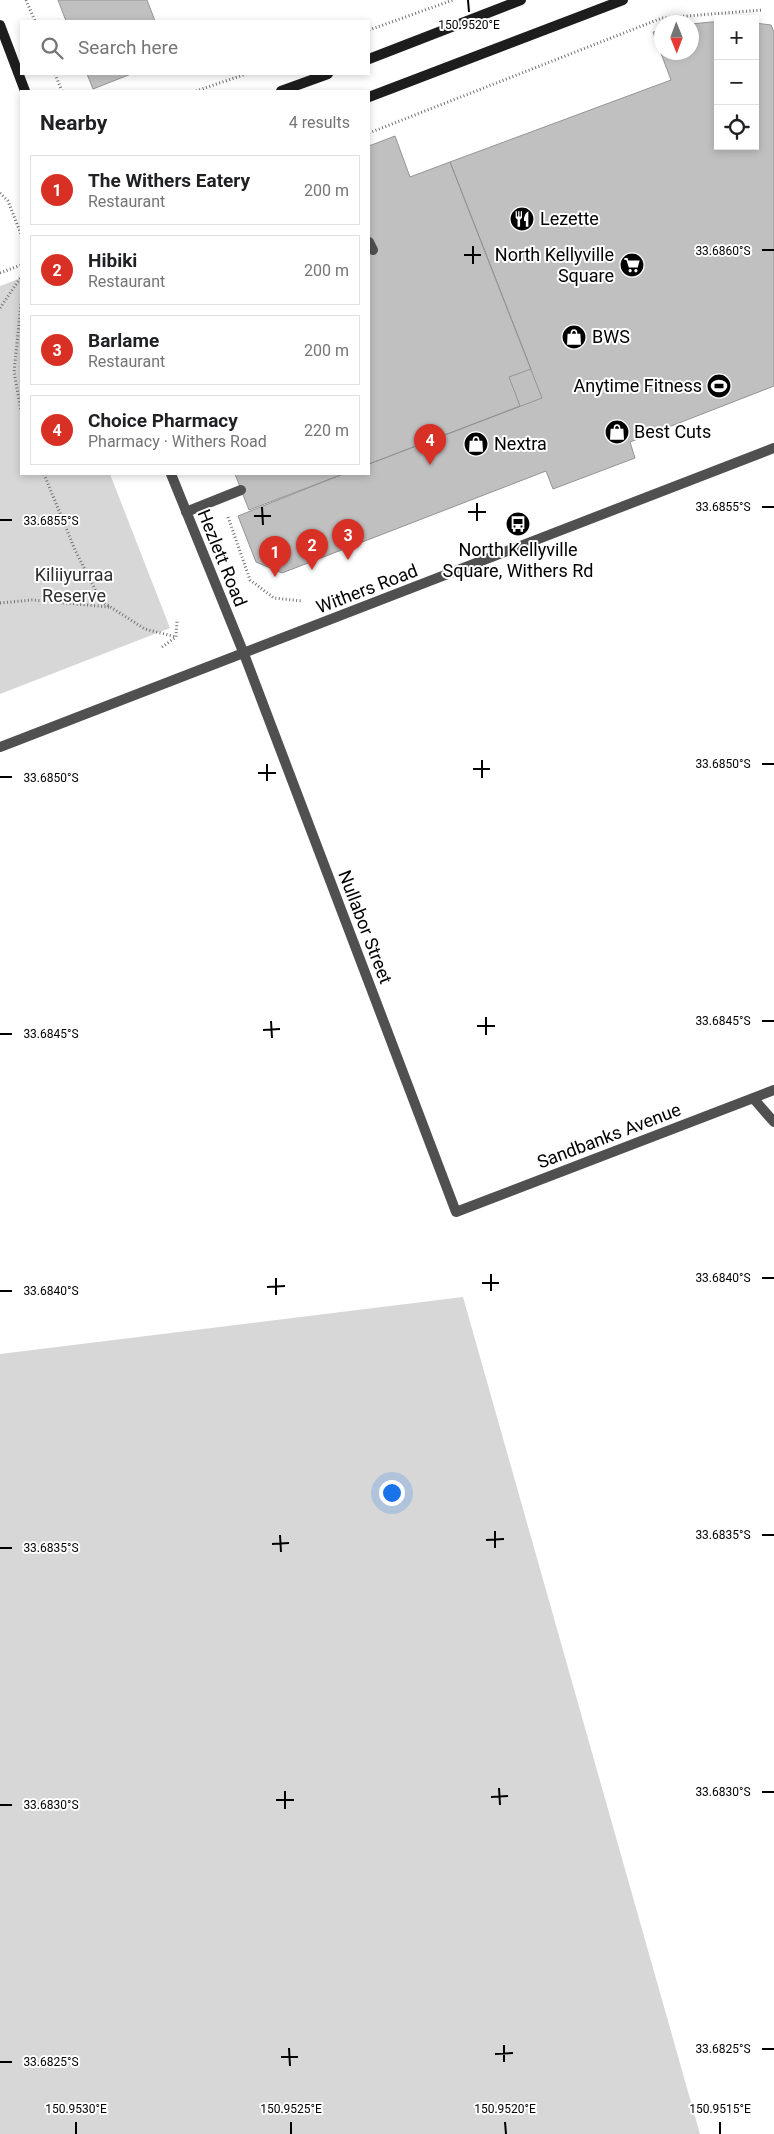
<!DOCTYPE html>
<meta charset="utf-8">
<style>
:root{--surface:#fff;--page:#f6f6f6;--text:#202124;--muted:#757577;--line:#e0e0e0;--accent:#d93025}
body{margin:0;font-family:Roboto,sans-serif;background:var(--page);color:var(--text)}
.controls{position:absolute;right:15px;top:15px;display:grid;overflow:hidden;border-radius:0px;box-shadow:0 2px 8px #0003}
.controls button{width:45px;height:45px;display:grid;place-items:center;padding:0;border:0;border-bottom:1px solid var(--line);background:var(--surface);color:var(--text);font:25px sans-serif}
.compass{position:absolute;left:654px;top:15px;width:45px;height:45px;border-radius:50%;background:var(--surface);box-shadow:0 2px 8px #0003;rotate:179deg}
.you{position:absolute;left:391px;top:1492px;width:18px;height:18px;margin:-12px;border:4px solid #fff;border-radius:50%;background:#1a73e8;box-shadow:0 0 0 8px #1a73e833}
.badge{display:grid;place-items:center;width:32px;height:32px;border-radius:50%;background:var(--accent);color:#fff;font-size:16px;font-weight:700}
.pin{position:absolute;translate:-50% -41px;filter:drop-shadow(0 1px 2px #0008)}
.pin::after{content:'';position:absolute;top:26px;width:18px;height:15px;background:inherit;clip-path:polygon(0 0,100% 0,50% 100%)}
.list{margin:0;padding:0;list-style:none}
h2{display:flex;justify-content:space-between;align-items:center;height:65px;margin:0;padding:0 20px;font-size:21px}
h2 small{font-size:16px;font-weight:400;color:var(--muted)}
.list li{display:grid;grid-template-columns:32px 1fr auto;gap:15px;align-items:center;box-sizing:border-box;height:70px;margin:0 10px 10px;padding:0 10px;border:1px solid var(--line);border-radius:0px}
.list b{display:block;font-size:19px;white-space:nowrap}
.list p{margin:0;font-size:16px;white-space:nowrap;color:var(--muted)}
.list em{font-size:16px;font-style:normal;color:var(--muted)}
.icon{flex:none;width:28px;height:28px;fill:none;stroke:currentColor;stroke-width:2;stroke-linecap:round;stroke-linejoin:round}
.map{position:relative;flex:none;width:774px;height:2134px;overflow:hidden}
.search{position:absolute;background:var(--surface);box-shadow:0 2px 8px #0003;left:20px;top:20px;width:350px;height:55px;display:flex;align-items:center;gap:12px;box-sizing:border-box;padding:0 18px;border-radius:0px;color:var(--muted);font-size:19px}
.panel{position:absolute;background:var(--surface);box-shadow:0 2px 8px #0003;left:20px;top:90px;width:350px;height:385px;border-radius:0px}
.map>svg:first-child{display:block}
.green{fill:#d7d7d7}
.building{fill:#c0c0c0;stroke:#949494}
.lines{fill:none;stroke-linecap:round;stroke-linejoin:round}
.path{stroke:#727272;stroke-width:3;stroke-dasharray:1 2.5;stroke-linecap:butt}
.service{stroke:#505050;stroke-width:10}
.minor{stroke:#505050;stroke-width:10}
.tertiary{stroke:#505050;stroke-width:10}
.secondary{stroke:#1d1d1d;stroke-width:10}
.ticks{fill:none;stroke:#000;stroke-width:2}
.labels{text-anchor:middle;stroke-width:4;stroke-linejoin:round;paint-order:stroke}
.poi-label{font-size:18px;fill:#000;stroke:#fff;text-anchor:start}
.street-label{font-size:18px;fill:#000;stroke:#fff}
.park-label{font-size:18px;fill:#2e2e2e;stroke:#fff}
.ticks-label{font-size:12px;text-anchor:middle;fill:#000;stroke:#fff;stroke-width:4;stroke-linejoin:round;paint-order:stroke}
</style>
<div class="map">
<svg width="774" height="2134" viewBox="0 0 774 2134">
<rect width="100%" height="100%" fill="#fff"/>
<path class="green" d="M 21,278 L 21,474 L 110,474 L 170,628 L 0,694 L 0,286 Z
M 463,1297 L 700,2134 L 0,2134 L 0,1354 Z"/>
<path class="building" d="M 58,0 L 147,0 L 155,21 L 66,21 Z
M 711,22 L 718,22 L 718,146 L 755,146 L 755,23 L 771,25 L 774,32 L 774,386 L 630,442 L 635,458 L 553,489 L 546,471 L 282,573 L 256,562 L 238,516 L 343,474 L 369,474 L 369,464 L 520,406 L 509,377 L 531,369 L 450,162 L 671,80 L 653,32 L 662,30 L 662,52 L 692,52 L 692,24 Z
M 87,74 L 131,74 L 93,89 Z
M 395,136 L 410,177 L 450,162 L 542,398 L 369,464 L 369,146 Z
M 235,474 L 343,474 L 249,510 Z"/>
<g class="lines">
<path class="path" d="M 26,0 L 35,21
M 369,30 L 453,0
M 55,74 L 62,91
M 196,91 L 246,74
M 369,133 L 662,18 L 762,10
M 0,193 L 8,201 L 21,234
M 0,273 L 21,265
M 21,304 L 14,372 L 21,411
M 0,308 L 21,277
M 44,474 L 75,550 L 101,601 L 145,629 L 176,637
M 228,517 L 250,580 L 274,598 L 302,601
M 0,603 L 32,600 L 109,607
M 162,647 L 176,637 L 177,621"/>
<path class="service" d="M 369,242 L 373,250
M 186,512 L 241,490"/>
<path class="minor" d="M 244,654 L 456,1212 L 774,1090
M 753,1098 L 774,1122"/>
<path class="tertiary" d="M 171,474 L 244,654
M 0,747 L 774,448"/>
<path class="secondary" d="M 0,25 L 25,91
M 369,59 L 521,0
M 281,91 L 328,74
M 369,97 L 623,0"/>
</g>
<path class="ticks" d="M 468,0 L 469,12M 473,246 L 473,264M 762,250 L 774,250M 464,255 L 481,255M 477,503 L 477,521M 262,507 L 263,525M 762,507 L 774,507M 468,512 L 486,512M 254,516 L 271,516M 0,520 L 12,520M 482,760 L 482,778M 267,764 L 267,781M 762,764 L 774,764M 473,769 L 490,769M 258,773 L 276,773M 0,777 L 12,777M 486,1017 L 486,1035M 271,1021 L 272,1038M 762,1021 L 774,1021M 477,1026 L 495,1026M 263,1030 L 280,1029M 0,1034 L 12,1034M 491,1274 L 491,1291M 276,1278 L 276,1295M 762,1278 L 774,1278M 482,1283 L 499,1283M 267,1287 L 285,1286M 0,1291 L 12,1291M 495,1531 L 495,1548M 280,1535 L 281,1552M 762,1535 L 774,1535M 486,1540 L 504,1539M 272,1544 L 289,1543M 0,1548 L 12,1548M 499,1788 L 500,1805M 285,1791 L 285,1809M 762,1792 L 774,1792M 491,1797 L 508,1796M 276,1800 L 294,1800M 0,1805 L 12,1805M 504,2045 L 504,2062M 289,2048 L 290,2066M 762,2049 L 774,2049M 495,2054 L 513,2053M 281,2057 L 298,2057M 0,2062 L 12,2062M 76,2122 L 76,2134M 291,2122 L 291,2134M 505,2122 L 506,2134M 720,2122 L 720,2134"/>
<defs>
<symbol id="restaurant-disc" viewBox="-11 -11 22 22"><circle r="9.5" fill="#000" stroke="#fff"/><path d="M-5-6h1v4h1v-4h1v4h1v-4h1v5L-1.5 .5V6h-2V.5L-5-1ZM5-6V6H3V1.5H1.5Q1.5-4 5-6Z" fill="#fff"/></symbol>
<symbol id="supermarket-disc" viewBox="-11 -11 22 22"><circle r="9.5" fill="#000" stroke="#fff"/><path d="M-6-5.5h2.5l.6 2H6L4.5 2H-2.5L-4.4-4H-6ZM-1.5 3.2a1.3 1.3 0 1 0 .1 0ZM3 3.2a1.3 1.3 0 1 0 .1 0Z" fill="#fff"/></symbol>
<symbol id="shop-disc" viewBox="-11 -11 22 22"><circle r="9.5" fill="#000" stroke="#fff"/><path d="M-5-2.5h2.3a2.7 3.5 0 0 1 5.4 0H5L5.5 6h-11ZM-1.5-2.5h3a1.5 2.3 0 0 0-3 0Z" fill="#fff"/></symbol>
<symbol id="stadium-disc" viewBox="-11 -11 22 22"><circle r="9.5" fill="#000" stroke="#fff"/><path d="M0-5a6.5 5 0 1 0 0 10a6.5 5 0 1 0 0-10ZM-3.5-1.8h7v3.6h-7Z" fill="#fff"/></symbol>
<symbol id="bus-disc" viewBox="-11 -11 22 22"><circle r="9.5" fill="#000" stroke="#fff"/><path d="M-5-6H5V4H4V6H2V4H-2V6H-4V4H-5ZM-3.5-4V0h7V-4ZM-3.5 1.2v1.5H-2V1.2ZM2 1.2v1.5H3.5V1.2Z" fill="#fff"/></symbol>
</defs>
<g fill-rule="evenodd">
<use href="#restaurant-disc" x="508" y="205" width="28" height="28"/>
<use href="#supermarket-disc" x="618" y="251" width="28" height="28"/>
<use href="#shop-disc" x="560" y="323" width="28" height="28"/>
<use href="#stadium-disc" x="705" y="372" width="28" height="28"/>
<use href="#shop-disc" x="603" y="418" width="28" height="28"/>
<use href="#shop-disc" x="462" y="430" width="28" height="28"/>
<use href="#bus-disc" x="504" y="510" width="28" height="28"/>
</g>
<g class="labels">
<g class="poi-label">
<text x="540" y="225">Lezette</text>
<text x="614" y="261" text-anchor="end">North Kellyville<tspan x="614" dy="21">Square</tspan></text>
<text x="592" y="343">BWS</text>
<text x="702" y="392" text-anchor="end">Anytime Fitness</text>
<text x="634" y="438">Best Cuts</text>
<text x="494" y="450">Nextra</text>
<text x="518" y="556" text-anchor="middle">North Kellyville<tspan x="518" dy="21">Square, Withers Rd</tspan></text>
</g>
<g class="street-label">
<text transform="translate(222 558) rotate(68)" y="6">Hezlett Road</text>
<text transform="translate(367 589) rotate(-21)" y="6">Withers Road</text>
<text transform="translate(365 927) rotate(69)" y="6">Nullabor Street</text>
<text transform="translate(609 1136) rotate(-21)" y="6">Sandbanks Avenue</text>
</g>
<g class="park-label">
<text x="74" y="581">Kiliiyurraa<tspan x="74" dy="21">Reserve</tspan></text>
</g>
</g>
<g class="ticks-label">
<text x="469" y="29">150.9520°E</text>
<text x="723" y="255">33.6860°S</text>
<text x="723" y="511">33.6855°S</text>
<text x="51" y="525">33.6855°S</text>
<text x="723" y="768">33.6850°S</text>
<text x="51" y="782">33.6850°S</text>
<text x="723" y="1025">33.6845°S</text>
<text x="51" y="1038">33.6845°S</text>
<text x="723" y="1282">33.6840°S</text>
<text x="51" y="1295">33.6840°S</text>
<text x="723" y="1539">33.6835°S</text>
<text x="51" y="1552">33.6835°S</text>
<text x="723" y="1796">33.6830°S</text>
<text x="51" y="1809">33.6830°S</text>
<text x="723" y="2053">33.6825°S</text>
<text x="51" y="2066">33.6825°S</text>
<text x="76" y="2113">150.9530°E</text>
<text x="291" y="2113">150.9525°E</text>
<text x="505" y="2113">150.9520°E</text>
<text x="720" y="2113">150.9515°E</text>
</g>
</svg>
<div class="controls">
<button>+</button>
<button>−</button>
<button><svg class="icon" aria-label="locate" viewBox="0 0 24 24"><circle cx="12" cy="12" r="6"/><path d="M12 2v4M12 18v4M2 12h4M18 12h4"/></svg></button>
</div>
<svg class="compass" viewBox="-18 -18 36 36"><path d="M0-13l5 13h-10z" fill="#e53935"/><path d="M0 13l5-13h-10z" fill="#757577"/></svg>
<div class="you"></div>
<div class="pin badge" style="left:275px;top:577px">1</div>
<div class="pin badge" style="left:312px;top:570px">2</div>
<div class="pin badge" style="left:348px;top:560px">3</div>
<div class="pin badge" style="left:430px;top:465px">4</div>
<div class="search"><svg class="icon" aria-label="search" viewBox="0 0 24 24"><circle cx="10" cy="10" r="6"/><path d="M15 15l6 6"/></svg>Search here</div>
<section class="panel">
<h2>Nearby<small>4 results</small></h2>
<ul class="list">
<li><span class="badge">1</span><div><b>The Withers Eatery</b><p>Restaurant</p></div><em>200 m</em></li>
<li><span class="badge">2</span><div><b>Hibiki</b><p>Restaurant</p></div><em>200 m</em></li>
<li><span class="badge">3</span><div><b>Barlame</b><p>Restaurant</p></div><em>200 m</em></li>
<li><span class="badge">4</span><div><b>Choice Pharmacy</b><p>Pharmacy · Withers Road</p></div><em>220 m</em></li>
</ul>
</section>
</div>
